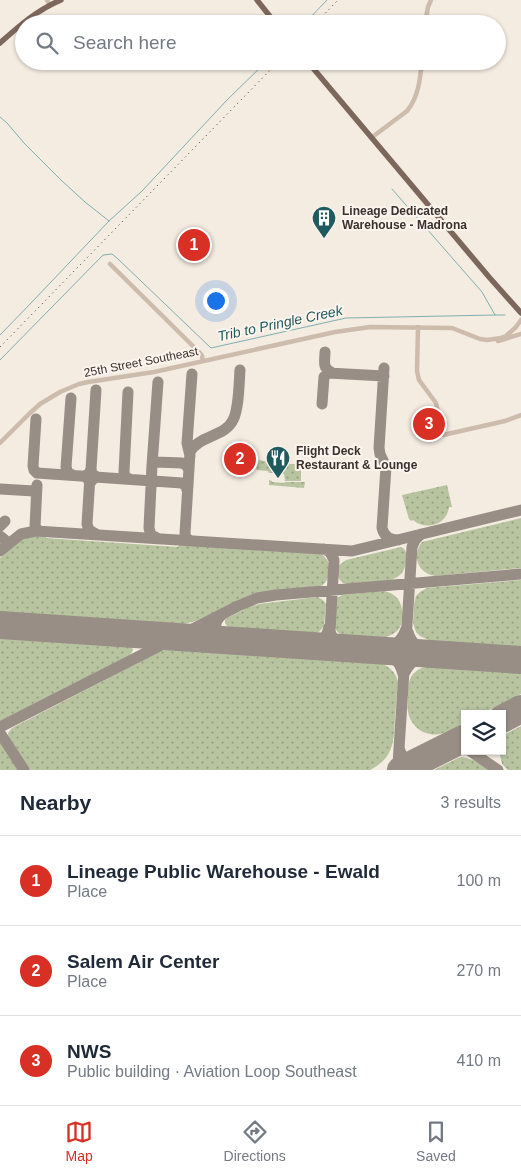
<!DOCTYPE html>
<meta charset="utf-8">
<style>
:root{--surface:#fff;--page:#f2f2f3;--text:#1f2937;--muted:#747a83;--line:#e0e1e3;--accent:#d93025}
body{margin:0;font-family:Arial,sans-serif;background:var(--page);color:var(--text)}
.controls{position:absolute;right:15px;bottom:15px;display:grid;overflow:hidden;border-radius:0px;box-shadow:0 1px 4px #0004}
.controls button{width:45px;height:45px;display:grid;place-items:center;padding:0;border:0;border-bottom:1px solid var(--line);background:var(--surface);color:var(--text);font:25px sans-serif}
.you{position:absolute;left:215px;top:300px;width:18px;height:18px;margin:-12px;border:4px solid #fff;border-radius:50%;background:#1a73e8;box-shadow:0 0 0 8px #1a73e833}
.badge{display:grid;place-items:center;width:32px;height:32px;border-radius:50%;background:var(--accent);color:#fff;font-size:16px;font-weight:700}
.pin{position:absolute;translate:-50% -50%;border:2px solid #fff;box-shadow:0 1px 5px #0006}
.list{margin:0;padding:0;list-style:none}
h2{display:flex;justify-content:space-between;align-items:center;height:65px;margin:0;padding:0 20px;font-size:21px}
h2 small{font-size:16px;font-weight:400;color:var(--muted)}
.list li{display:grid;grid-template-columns:32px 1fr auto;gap:15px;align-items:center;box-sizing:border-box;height:90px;padding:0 20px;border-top:1px solid var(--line)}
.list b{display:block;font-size:19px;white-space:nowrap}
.list p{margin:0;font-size:16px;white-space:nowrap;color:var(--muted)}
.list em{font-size:16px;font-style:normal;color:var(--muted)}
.icon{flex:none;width:28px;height:28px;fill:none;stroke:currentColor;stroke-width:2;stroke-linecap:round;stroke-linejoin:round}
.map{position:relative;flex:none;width:521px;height:770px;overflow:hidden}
.search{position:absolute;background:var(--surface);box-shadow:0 1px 4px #0004;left:15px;right:15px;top:15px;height:55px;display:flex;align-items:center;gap:12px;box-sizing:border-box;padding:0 18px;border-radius:28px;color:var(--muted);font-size:19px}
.sheet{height:335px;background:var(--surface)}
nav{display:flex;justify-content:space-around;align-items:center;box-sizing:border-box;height:70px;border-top:1px solid var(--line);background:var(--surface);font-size:14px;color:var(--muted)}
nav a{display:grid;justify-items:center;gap:2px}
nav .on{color:var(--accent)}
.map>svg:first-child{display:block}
.green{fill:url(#green-dots)}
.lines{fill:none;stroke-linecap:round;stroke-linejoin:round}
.stream{stroke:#7fb0b2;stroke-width:1}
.taxiway{stroke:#988e86;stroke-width:11}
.runway{stroke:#988e86;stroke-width:28}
.minor{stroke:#cdbbac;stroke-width:4.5}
.major{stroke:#7d675c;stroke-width:5.5}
.rail{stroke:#3b302b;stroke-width:1;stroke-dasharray:1 4;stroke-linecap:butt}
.labels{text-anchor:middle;stroke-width:4;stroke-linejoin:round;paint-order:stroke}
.poi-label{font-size:12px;font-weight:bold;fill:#3b302b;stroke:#fbf5ee;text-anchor:start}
.street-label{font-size:12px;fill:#3b302b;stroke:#fbf5ee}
.water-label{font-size:14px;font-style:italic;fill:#1f5a5e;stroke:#fbf5ee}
</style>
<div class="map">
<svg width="521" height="770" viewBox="0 0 521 770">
<defs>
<pattern id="green-dots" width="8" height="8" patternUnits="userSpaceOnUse" patternTransform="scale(1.25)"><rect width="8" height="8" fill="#b8c4a0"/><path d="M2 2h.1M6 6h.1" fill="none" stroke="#97a083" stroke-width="1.8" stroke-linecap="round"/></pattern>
</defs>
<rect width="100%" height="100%" fill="#f4ebe1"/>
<path class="green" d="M 259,460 L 279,464 L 278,473 L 269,473 L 268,471 L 256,470 Z
M 281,464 L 301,464 L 301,481 L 285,481 L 284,474 L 281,473 Z
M 269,480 L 272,481 L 272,482 L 284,483 L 285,482 L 305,482 L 304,488 L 269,485 Z
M 447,485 L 452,507 L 449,507 C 447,525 426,531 413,520 L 411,521 L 409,519 L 402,495 Z
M 521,518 L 521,568 L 436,576 C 418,574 411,556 422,542 Z
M 35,535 L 46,536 L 46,538 L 178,547 L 179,545 L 322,554 L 328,561 C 329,570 330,581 321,586 L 269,591 L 253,594 L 196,621 L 172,627 L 0,616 L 0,558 L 23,538 L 27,536 Z
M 401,547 C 402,547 403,548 404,549 C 409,554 406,569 401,574 C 398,577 394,579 390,580 L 347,584 C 336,581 338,574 338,566 L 346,560 Z
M 521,580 L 521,650 L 439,645 L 420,636 L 416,632 L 413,623 L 414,604 L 416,596 L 420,592 L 427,588 Z
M 384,591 C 398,594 403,603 402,617 C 402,622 401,627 397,631 C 392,636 379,640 372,640 C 362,641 341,638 336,630 C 333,626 335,603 337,599 C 339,596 340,596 343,595 Z
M 318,597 L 323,600 L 326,604 L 324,626 L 319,632 L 306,636 L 238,632 L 227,626 L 225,623 L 225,620 L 227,618 L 247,608 L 259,604 Z
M 0,635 L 128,643 L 132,645 L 133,650 L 130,655 L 0,721 Z
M 178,646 L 372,659 C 384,664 395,668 398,682 C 397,693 396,705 395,717 C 394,741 394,758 370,770 L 29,770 L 9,741 L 8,733 L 12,728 L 159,652 L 170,648 Z
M 438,663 L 521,669 L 521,694 L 481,714 L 465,714 L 465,722 C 457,726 449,732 440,734 C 425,737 411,727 408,712 C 407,707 408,702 408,697 C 408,689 408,680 413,674 C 419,667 430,666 438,663 Z
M 521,726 L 521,770 L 508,770 L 502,764 L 499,751 L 502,751 L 502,736 Z
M 0,740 L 2,742 L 21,770 L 0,770 Z
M 462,757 L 473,760 L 490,770 L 434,770 L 458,758 Z"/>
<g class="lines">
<path class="stream" d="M 304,24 L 327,0
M 0,117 L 7,123 L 24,143 L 61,180 L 85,202 L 109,221
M 392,189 L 482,292 L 495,315 L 505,315
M 0,335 L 31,303 L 109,221 L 142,191 L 227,100 L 267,61
M 0,360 L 103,255 L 112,254 L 118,259 L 211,348 L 346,318 L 495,315"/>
<path class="taxiway" d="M 325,352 C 325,361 322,368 331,372
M 384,368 L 379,448 L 380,454 L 386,467 L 382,528 C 384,536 389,540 398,540
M 128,392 L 124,472 L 125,477 L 130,479
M 71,398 L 66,467 L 68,473 L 73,475
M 322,404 L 324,377 L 328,373 L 384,376
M 36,419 L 33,466 L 34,470 L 37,473 L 182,483 L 186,486 L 187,490
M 190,456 L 187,443 L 192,374
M 152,465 L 158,382
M 91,469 L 89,474 L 84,476 L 88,479 L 90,483 L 93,479 L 97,477 L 92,474 L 91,469 L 96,390
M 90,476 L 87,524 L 89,530 L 96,534
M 37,485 L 35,527 L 39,531
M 0,489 L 34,491 L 36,495
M 0,526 L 5,521
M 0,536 L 6,541
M 157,538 L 151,535 L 149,528 L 152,465 L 156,462 L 182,463 L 186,465 L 189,470
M 191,541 L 186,538 L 185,533 L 190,452 C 199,435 225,437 233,420 C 239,409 239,383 240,370
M 324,549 L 330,552 L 334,560 L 330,631 C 333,642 339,645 348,648
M 0,551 L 21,534 L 36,531 L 352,551 L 521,510
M 223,614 C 209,625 217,637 232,641
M 408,632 C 412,645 420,650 433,654
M 306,645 C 319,644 326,641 329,627
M 374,650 C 390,648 400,646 406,629
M 378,651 C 391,653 400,661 403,674
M 405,672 C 411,660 420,656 433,654
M 0,727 L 238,606 L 257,598 L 276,595 L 521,574
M 0,733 L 24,770
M 448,746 L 459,746 L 465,748
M 399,747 C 401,759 409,763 420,760
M 470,751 L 498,770
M 395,770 L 398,764 L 412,547 L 415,540 L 421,534"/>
<path class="runway" d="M 0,625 L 521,660
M 502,719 L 521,709
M 401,770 L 465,738"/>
<path class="minor" d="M 47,0 L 50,5
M 425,24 L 428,7 L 431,0
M 371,138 L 407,111 C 419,96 420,79 422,61
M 110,264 L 200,353 L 202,356 L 203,361
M 418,327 L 417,371 L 419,380 L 436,403 L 443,435 L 505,421 L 521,415
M 498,341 L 521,334
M 0,443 L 29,414 L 40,404 L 60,392 L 79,384 L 88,382 L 154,372 L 335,332 L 370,327 L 452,328 L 480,339 L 487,340 L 501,338 L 506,336 L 516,327 L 521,320"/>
<path class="major" d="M 257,0 L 276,24
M 0,43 C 19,26 37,10 61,0
M 307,61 L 489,277 L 521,313"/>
<path class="rail" d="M 315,24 L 338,0
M 0,347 L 279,61"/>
</g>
<defs>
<symbol id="building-pin" viewBox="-11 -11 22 30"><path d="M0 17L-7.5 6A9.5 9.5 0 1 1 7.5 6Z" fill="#1f5a5e" stroke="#fbf5ee"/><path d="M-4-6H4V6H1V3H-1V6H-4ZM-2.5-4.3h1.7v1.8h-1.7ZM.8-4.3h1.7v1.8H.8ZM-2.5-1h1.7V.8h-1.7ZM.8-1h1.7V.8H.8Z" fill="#fff"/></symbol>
<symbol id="restaurant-pin" viewBox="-11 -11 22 30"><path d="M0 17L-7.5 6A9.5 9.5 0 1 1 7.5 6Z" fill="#1f5a5e" stroke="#fbf5ee"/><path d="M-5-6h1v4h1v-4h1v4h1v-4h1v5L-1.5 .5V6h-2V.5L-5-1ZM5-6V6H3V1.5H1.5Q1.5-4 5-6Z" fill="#fff"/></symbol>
</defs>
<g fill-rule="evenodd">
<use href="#building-pin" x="310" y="204" width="28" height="38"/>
<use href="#restaurant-pin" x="264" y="444" width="28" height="38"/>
</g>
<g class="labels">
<g class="poi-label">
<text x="342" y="215">Lineage Dedicated<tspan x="342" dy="14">Warehouse - Madrona</tspan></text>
<text x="296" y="455">Flight Deck<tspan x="296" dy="14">Restaurant &amp; Lounge</tspan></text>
</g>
<g class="street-label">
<text transform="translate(141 362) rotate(-11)" y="4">25th Street Southeast</text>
</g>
<g class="water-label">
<text transform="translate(280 323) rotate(-12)" y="5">Trib to Pringle Creek</text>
</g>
</g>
</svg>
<div class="controls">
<button><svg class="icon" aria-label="layers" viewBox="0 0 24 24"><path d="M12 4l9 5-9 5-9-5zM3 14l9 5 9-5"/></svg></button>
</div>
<div class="you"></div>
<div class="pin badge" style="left:194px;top:245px">1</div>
<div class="pin badge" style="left:240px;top:459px">2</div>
<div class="pin badge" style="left:429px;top:424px">3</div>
<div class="search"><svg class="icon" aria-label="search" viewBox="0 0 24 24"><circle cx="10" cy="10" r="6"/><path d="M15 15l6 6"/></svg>Search here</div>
</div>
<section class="sheet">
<h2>Nearby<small>3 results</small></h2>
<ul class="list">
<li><span class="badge">1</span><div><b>Lineage Public Warehouse - Ewald</b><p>Place</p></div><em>100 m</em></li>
<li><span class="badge">2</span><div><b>Salem Air Center</b><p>Place</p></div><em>270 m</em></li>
<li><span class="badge">3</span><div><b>NWS</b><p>Public building · Aviation Loop Southeast</p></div><em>410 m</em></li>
</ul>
</section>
<nav>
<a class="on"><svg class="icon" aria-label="map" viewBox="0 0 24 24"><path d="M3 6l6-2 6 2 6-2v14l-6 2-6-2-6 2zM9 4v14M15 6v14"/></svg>Map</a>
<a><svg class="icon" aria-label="directions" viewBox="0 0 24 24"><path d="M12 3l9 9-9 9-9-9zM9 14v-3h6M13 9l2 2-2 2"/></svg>Directions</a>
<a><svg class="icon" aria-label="saved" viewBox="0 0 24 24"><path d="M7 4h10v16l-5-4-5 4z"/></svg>Saved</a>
</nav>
